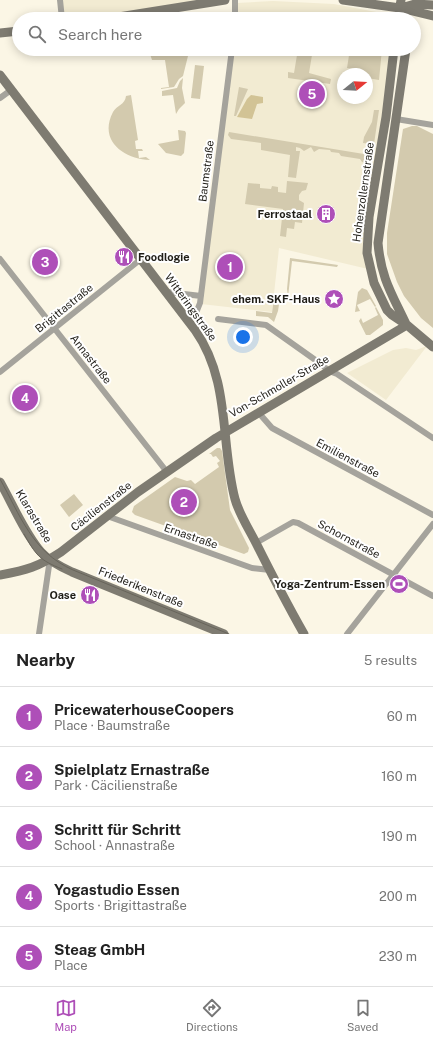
<!DOCTYPE html>
<meta charset="utf-8">
<style>
:root{--surface:#fff;--page:#f2f2f2;--text:#222;--muted:#767676;--line:#e0e0e0;--accent:#ae4fb8}
body{margin:0;font-family:"Public Sans",sans-serif;background:var(--page);color:var(--text)}
.compass{position:absolute;left:337px;top:68px;width:36px;height:36px;border-radius:50%;background:var(--surface);box-shadow:0 2px 10px #0003;rotate:72deg}
.you{position:absolute;left:243px;top:337px;width:14px;height:14px;margin:-10px;border:3px solid #fff;border-radius:50%;background:#1a73e8;box-shadow:0 0 0 6px #1a73e833}
.badge{display:grid;place-items:center;width:26px;height:26px;border-radius:50%;background:var(--accent);color:#fff;font-size:13px;font-weight:700}
.pin{position:absolute;translate:-50% -50%;border:2px solid #fff;box-shadow:0 1px 4px #0006}
.list{margin:0;padding:0;list-style:none}
h2{display:flex;justify-content:space-between;align-items:center;height:52px;margin:0;padding:0 16px;font-size:17px}
h2 small{font-size:13px;font-weight:400;color:var(--muted)}
.list li{display:grid;grid-template-columns:26px 1fr auto;gap:12px;align-items:center;box-sizing:border-box;height:60px;padding:0 16px;border-top:1px solid var(--line)}
.list b{display:block;font-size:15px;white-space:nowrap}
.list p{margin:0;font-size:13px;white-space:nowrap;color:var(--muted)}
.list em{font-size:13px;font-style:normal;color:var(--muted)}
.icon{flex:none;width:22px;height:22px;fill:none;stroke:currentColor;stroke-width:2;stroke-linecap:round;stroke-linejoin:round}
.map{position:relative;flex:none;width:433px;height:634px;overflow:hidden}
.search{position:absolute;background:var(--surface);box-shadow:0 2px 10px #0003;left:12px;right:12px;top:12px;height:44px;display:flex;align-items:center;gap:10px;box-sizing:border-box;padding:0 14px;border-radius:22px;color:var(--muted);font-size:15px}
.sheet{height:352px;background:var(--surface)}
nav{display:flex;justify-content:space-around;align-items:center;box-sizing:border-box;height:56px;border-top:1px solid var(--line);background:var(--surface);font-size:11px;color:var(--muted)}
nav a{display:grid;justify-items:center;gap:2px}
nav .on{color:var(--accent)}
.map>svg:first-child{display:block}
.built{fill:#f2ebd2;fill-rule:evenodd}
.green{fill:#d3caae}
.forest{fill:#d2c395}
.lines{fill:none;stroke-linecap:round;stroke-linejoin:round}
.street{stroke:#a5a39c;stroke-width:6}
.secondary{stroke:#7e7b71;stroke-width:9}
.tram{stroke:#68655b;stroke-width:1}
.labels{text-anchor:middle;stroke-width:4;stroke-linejoin:round;paint-order:stroke}
.street-label{font-size:11px;fill:#201e18;stroke:#fff}
.poi-label{font-size:11px;font-weight:bold;fill:#201e18;stroke:#fff;text-anchor:end}
</style>
<div class="map">
<svg width="433" height="634" viewBox="0 0 433 634">
<rect width="100%" height="100%" fill="#fbf6e5"/>
<path class="built" d="M 62,0 L 220,0 L 99,19 L 63,19 Z
M 273,1 L 334,4 L 387,14 L 391,19 L 237,19 L 237,3 Z
M 233,49 L 388,49 L 389,78 L 368,269 L 279,248 L 272,312 L 201,304 ZM 343,74 L 367,74 L 367,98 L 343,98 Z
M 427,346 L 386,400 L 347,373 L 393,350 L 406,348 L 416,350 Z"/>
<path class="green" d="M 180,49 L 184,50 L 188,56 L 183,76 L 179,79 L 174,87 L 161,89 L 161,88 L 169,87 L 165,60 L 152,60 L 150,54 Z
M 298,49 L 313,49 L 309,73 L 331,79 L 330,84 L 288,78 L 288,72 L 294,73 Z
M 350,49 L 382,49 L 379,80 L 367,78 L 367,74 L 354,74 L 355,69 L 347,68 Z
M 195,65 L 204,66 L 200,99 L 191,98 Z
M 183,78 L 182,88 L 185,103 L 179,109 L 176,114 L 173,95 L 162,96 L 162,91 L 177,88 L 180,81 Z
M 239,87 L 248,89 L 236,116 L 234,116 Z
M 131,95 L 138,140 L 135,141 L 136,149 L 142,149 L 143,151 L 138,151 L 139,158 L 146,157 L 150,160 C 124,159 98,141 113,112 C 117,105 125,105 126,96 Z
M 374,110 L 379,110 L 374,144 L 363,143 L 364,137 L 372,122 Z
M 412,126 L 417,126 L 433,134 L 433,328 L 421,318 L 404,296 L 397,282 L 387,254 L 387,233 L 403,129 Z
M 178,130 L 185,131 L 186,133 L 184,153 L 181,156 L 166,153 L 158,144 L 179,140 Z
M 229,132 L 370,155 L 371,159 L 366,163 L 362,162 L 360,159 L 341,156 L 339,153 L 331,152 L 330,150 L 319,149 L 314,152 L 311,147 L 304,151 L 300,148 L 296,147 L 296,151 L 300,151 L 296,178 L 288,177 L 290,155 L 261,150 L 261,143 L 231,139 L 228,135 Z
M 287,181 L 308,183 L 306,190 L 302,191 L 299,195 L 299,200 L 304,203 L 302,223 L 295,222 L 294,229 L 287,228 L 286,237 L 280,236 L 283,209 L 245,204 L 248,183 L 260,184 L 260,188 L 271,189 L 272,186 L 278,187 L 278,192 L 286,193 Z
M 290,258 L 338,265 L 337,267 L 292,261 L 288,297 L 287,289 Z
M 362,288 L 367,290 L 376,306 L 375,307 L 370,299 L 357,305 L 360,311 L 355,312 L 358,292 Z
M 274,297 L 280,298 L 278,311 L 274,322 L 268,317 L 256,316 L 256,311 L 272,313 Z
M 376,307 L 383,320 L 383,325 L 370,335 L 366,335 L 359,321 L 361,318 L 363,323 L 378,315 L 375,308 Z
M 217,448 L 220,448 L 222,451 L 230,510 L 249,548 L 248,552 L 244,554 L 135,515 L 132,512 L 134,506 L 175,477 L 187,481 L 191,480 L 195,484 L 219,467 L 217,463 L 220,461 L 216,456 L 213,457 L 211,454 L 209,454 Z
M 74,494 L 83,505 L 69,517 L 60,505 Z"/>
<path class="forest" d="M 251,95 L 263,97 L 263,103 L 257,104 L 252,119 L 237,117 L 247,99 Z"/>
<g class="lines">
<path class="street" d="M 60,0 L 62,19
M 235,0 L 235,19
M 0,98 L 11,90
M 396,119 L 433,125
M 0,259 L 167,472
M 167,292 L 201,296
M 218,319 L 266,325 L 321,364 L 329,371 L 337,374 L 433,438
M 188,320 L 196,313 L 200,303 L 232,49
M 0,372 L 141,259
M 258,412 L 272,428 L 433,515
M 107,516 L 252,568 L 270,570
M 256,543 L 293,522 L 298,523 L 433,596
M 39,634 L 50,559
M 347,634 L 433,524"/>
<path class="secondary" d="M 343,0 L 400,8 L 433,16
M 401,8 L 415,4 L 433,5
M 106,19 L 225,0
M 398,19 L 401,0
M 0,33 L 19,31
M 394,49 L 386,117 L 369,217 L 367,253 L 374,283 L 387,310 L 392,315 L 407,325 L 433,347
M 406,49 L 378,243 C 381,278 392,294 406,324
M 0,75 L 195,330 C 231,381 220,442 235,499 C 239,514 249,529 256,543 C 271,573 287,604 304,634
M 0,482 C 12,503 25,534 41,552 C 49,561 61,567 72,572 L 224,634
M 0,575 C 27,570 38,567 61,552 L 138,492 L 216,438 L 407,325"/>
<path class="tram" d="M 0,479 C 20,515 32,552 73,570 L 229,634
M 24,534 C 36,555 39,560 62,569"/>
</g>
<defs>
<symbol id="building-disc" viewBox="-11 -11 22 22"><circle r="9.5" fill="#ae4fb8" stroke="#fff"/><path d="M-4-6H4V6H1V3H-1V6H-4ZM-2.5-4.3h1.7v1.8h-1.7ZM.8-4.3h1.7v1.8H.8ZM-2.5-1h1.7V.8h-1.7ZM.8-1h1.7V.8H.8Z" fill="#fff"/></symbol>
<symbol id="restaurant-disc" viewBox="-11 -11 22 22"><circle r="9.5" fill="#ae4fb8" stroke="#fff"/><path d="M-5-6h1v4h1v-4h1v4h1v-4h1v5L-1.5 .5V6h-2V.5L-5-1ZM5-6V6H3V1.5H1.5Q1.5-4 5-6Z" fill="#fff"/></symbol>
<symbol id="sight-disc" viewBox="-11 -11 22 22"><circle r="9.5" fill="#ae4fb8" stroke="#fff"/><path d="M0-6L1.8-2.2L6-1.7L2.9 1.2L3.7 5.4L0 3.3L-3.7 5.4L-2.9 1.2L-6-1.7L-1.8-2.2Z" fill="#fff"/></symbol>
<symbol id="stadium-disc" viewBox="-11 -11 22 22"><circle r="9.5" fill="#ae4fb8" stroke="#fff"/><path d="M0-5a6.5 5 0 1 0 0 10a6.5 5 0 1 0 0-10ZM-3.5-1.8h7v3.6h-7Z" fill="#fff"/></symbol>
</defs>
<g fill-rule="evenodd">
<use href="#building-disc" x="315" y="203" width="22" height="22"/>
<use href="#restaurant-disc" x="113" y="246" width="22" height="22"/>
<use href="#sight-disc" x="323" y="288" width="22" height="22"/>
<use href="#stadium-disc" x="388" y="573" width="22" height="22"/>
<use href="#restaurant-disc" x="79" y="584" width="22" height="22"/>
</g>
<g class="labels">
<g class="street-label">
<text transform="translate(206 171) rotate(-83)" y="4">Baumstraße</text>
<text transform="translate(363 192) rotate(-82)" y="4">Hohenzollernstraße</text>
<text transform="translate(191 307) rotate(54)" y="4">Witteringstraße</text>
<text transform="translate(64 308) rotate(-39)" y="4">Brigittastraße</text>
<text transform="translate(91 359) rotate(52)" y="4">Annastraße</text>
<text transform="translate(279 386) rotate(-30)" y="4">Von-Schmoller-Straße</text>
<text transform="translate(348 458) rotate(28)" y="4">Emilienstraße</text>
<text transform="translate(101 506) rotate(-38)" y="4">Cäcilienstraße</text>
<text transform="translate(34 516) rotate(59)" y="4">Klarastraße</text>
<text transform="translate(191 536) rotate(19)" y="4">Ernastraße</text>
<text transform="translate(349 539) rotate(28)" y="4">Schornstraße</text>
<text transform="translate(141 587) rotate(22)" y="4">Friederikenstraße</text>
</g>
<g class="poi-label">
<text x="312" y="218">Ferrostaal</text>
<text x="138" y="261" text-anchor="start">Foodlogie</text>
<text x="320" y="303">ehem. SKF-Haus</text>
<text x="385" y="588">Yoga-Zentrum-Essen</text>
<text x="76" y="599">Oase</text>
</g>
</g>
</svg>
<svg class="compass" viewBox="-18 -18 36 36"><path d="M0-13l5 13h-10z" fill="#e53935"/><path d="M0 13l5-13h-10z" fill="#767676"/></svg>
<div class="you"></div>
<div class="pin badge" style="left:230px;top:267px">1</div>
<div class="pin badge" style="left:184px;top:502px">2</div>
<div class="pin badge" style="left:45px;top:262px">3</div>
<div class="pin badge" style="left:25px;top:398px">4</div>
<div class="pin badge" style="left:312px;top:94px">5</div>
<div class="search"><svg class="icon" aria-label="search" viewBox="0 0 24 24"><circle cx="10" cy="10" r="6"/><path d="M15 15l6 6"/></svg>Search here</div>
</div>
<section class="sheet">
<h2>Nearby<small>5 results</small></h2>
<ul class="list">
<li><span class="badge">1</span><div><b>PricewaterhouseCoopers</b><p>Place · Baumstraße</p></div><em>60 m</em></li>
<li><span class="badge">2</span><div><b>Spielplatz Ernastraße</b><p>Park · Cäcilienstraße</p></div><em>160 m</em></li>
<li><span class="badge">3</span><div><b>Schritt für Schritt</b><p>School · Annastraße</p></div><em>190 m</em></li>
<li><span class="badge">4</span><div><b>Yogastudio Essen</b><p>Sports · Brigittastraße</p></div><em>200 m</em></li>
<li><span class="badge">5</span><div><b>Steag GmbH</b><p>Place</p></div><em>230 m</em></li>
</ul>
</section>
<nav>
<a class="on"><svg class="icon" aria-label="map" viewBox="0 0 24 24"><path d="M3 6l6-2 6 2 6-2v14l-6 2-6-2-6 2zM9 4v14M15 6v14"/></svg>Map</a>
<a><svg class="icon" aria-label="directions" viewBox="0 0 24 24"><path d="M12 3l9 9-9 9-9-9zM9 14v-3h6M13 9l2 2-2 2"/></svg>Directions</a>
<a><svg class="icon" aria-label="saved" viewBox="0 0 24 24"><path d="M7 4h10v16l-5-4-5 4z"/></svg>Saved</a>
</nav>
